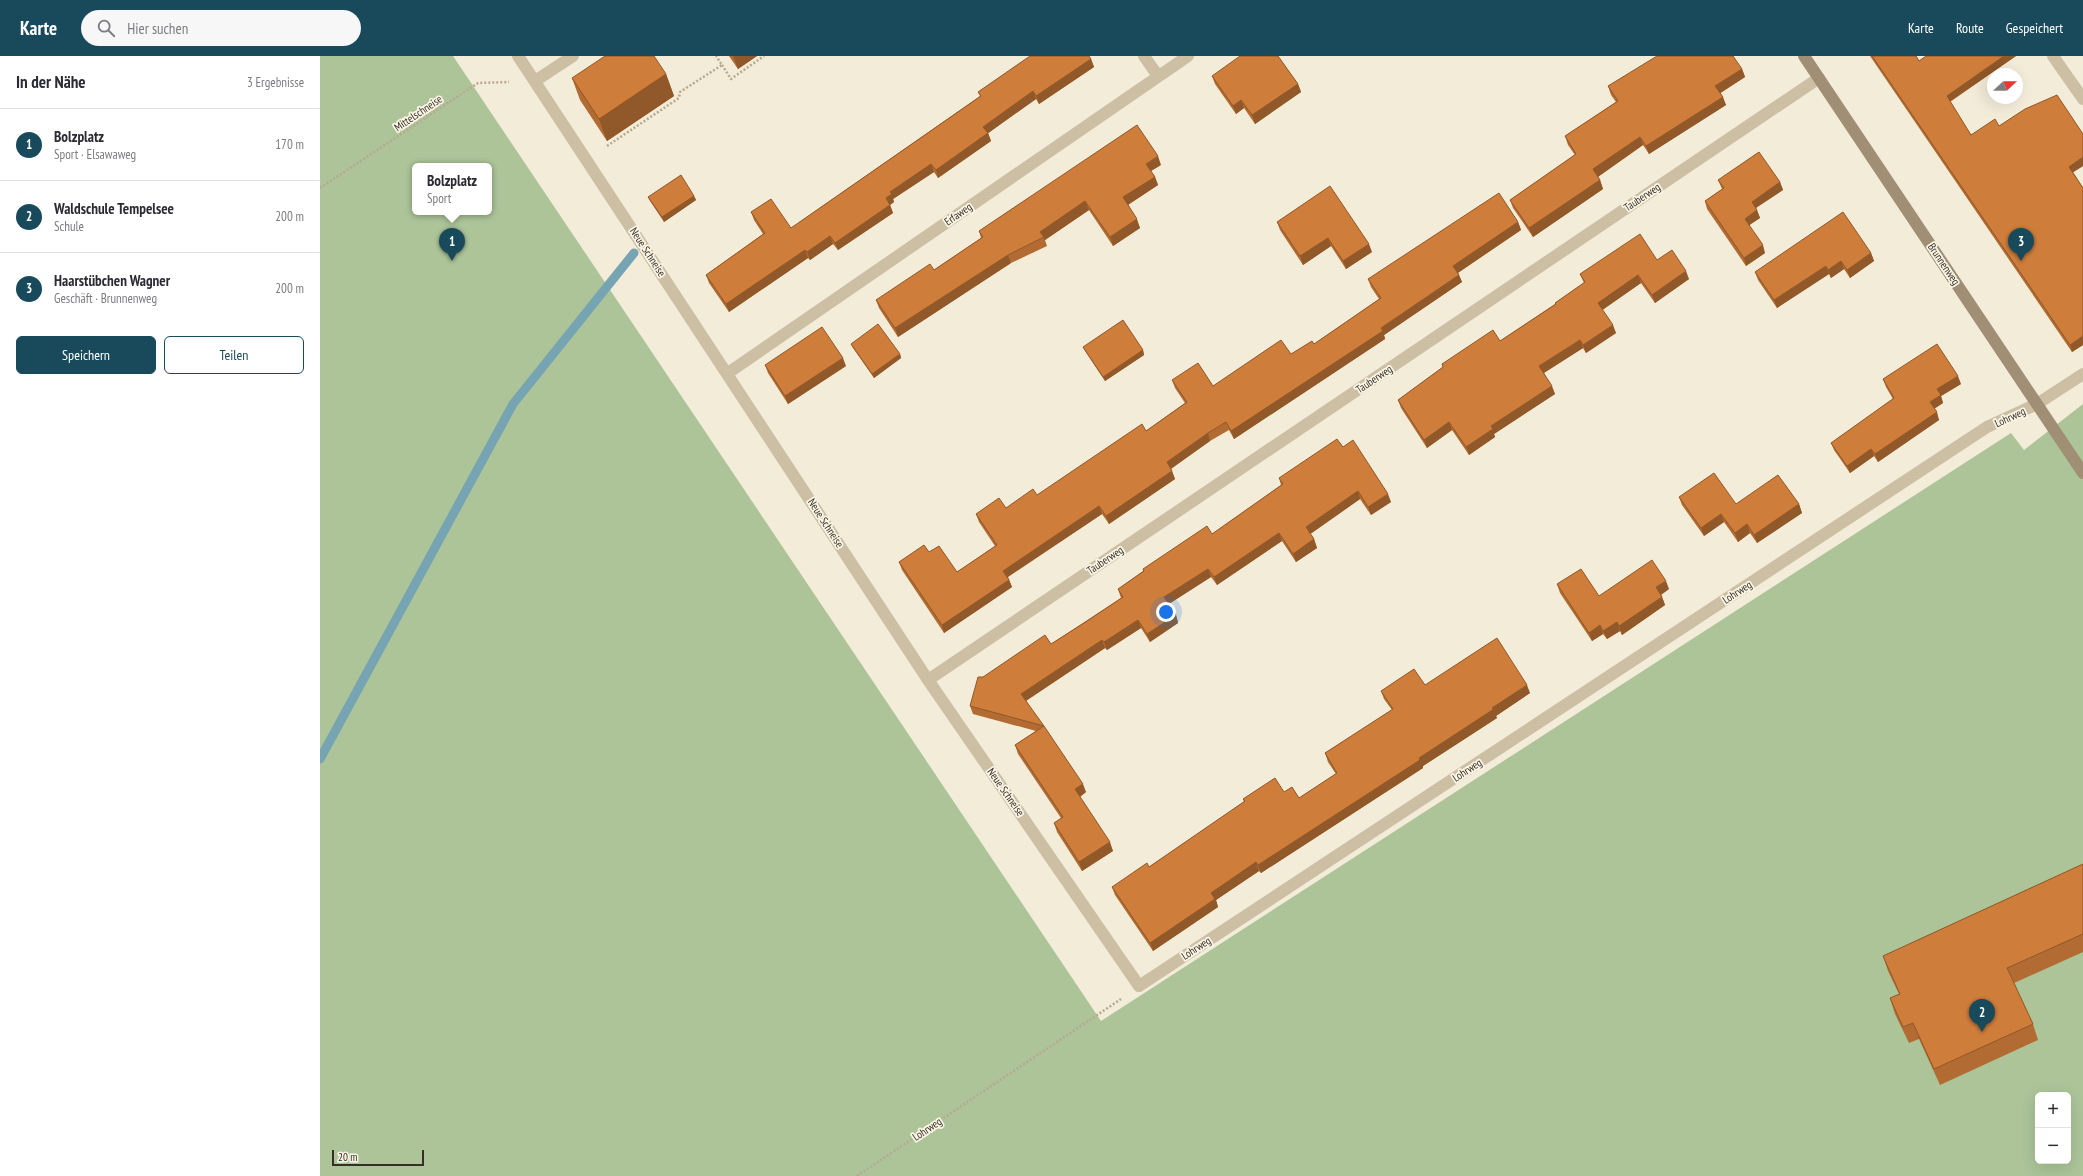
<!DOCTYPE html>
<html lang="de">
<meta charset="utf-8">
<style>
:root{--surface:#fff;--page:#f7f7f7;--text:#2b2b33;--muted:#7c7c81;--line:#e1e1e2;--accent:#194a5c}
body{margin:0;font-family:"PT Sans Narrow",sans-serif;background:var(--page);color:var(--text)}
.controls{position:absolute;right:12px;bottom:12px;display:grid;overflow:hidden;border-radius:6px;box-shadow:0 4px 16px #0002}
.controls button{width:36px;height:36px;display:grid;place-items:center;padding:0;border:0;border-bottom:1px solid var(--line);background:var(--surface);color:var(--text);font:20px sans-serif}
.compass{position:absolute;left:1667px;top:12px;width:36px;height:36px;border-radius:50%;background:var(--surface);box-shadow:0 4px 16px #0002;rotate:68deg}
.scale{position:absolute;left:12px;bottom:10px;width:92px;box-sizing:border-box;padding-left:4px;border:2px solid #372f26;border-top:0;font-size:11px;line-height:14px;white-space:nowrap;color:#372f26;-webkit-text-stroke:3px #fbf5e6;paint-order:stroke}
.you{position:absolute;left:846px;top:556px;width:14px;height:14px;margin:-10px;border:3px solid #fff;border-radius:50%;background:#1a73e8;box-shadow:0 0 0 6px #1a73e833}
.badge{display:grid;place-items:center;width:26px;height:26px;border-radius:50%;background:var(--accent);color:#fff;font-size:13px;font-weight:700}
.pin{position:absolute;translate:-50% -33px;filter:drop-shadow(0 1px 2px #0008)}
.pin::after{content:'';position:absolute;top:21px;width:14px;height:12px;background:inherit;clip-path:polygon(0 0,100% 0,50% 100%)}
.popup{position:absolute;left:92px;top:107px;width:80px;height:52px;box-sizing:border-box;display:grid;place-content:center;border-radius:6px;background:var(--surface);filter:drop-shadow(0 1px 3px #0005);font-size:13px;white-space:nowrap;color:var(--muted)}
.popup b{font-size:15px;color:var(--text)}
.popup::after{content:'';position:absolute;left:50%;top:100%;margin-left:-8px;border:8px solid transparent;border-top-color:var(--surface)}
.list{margin:0;padding:0;list-style:none}
h2{display:flex;justify-content:space-between;align-items:center;height:52px;margin:0;padding:0 16px;font-size:17px}
h2 small{font-size:13px;font-weight:400;color:var(--muted)}
.list li{display:grid;grid-template-columns:26px 1fr auto;gap:12px;align-items:center;box-sizing:border-box;height:72px;padding:0 16px;border-top:1px solid var(--line)}
.list b{display:block;font-size:15px;white-space:nowrap}
.list p{margin:0;font-size:13px;white-space:nowrap;color:var(--muted)}
.list em{font-size:13px;font-style:normal;color:var(--muted)}
.actions{display:flex;gap:8px;padding:12px 16px}
.actions a{flex:1;padding:9px 0;border:1px solid var(--accent);border-radius:6px;text-align:center;font-size:14px;color:var(--accent)}
.actions .main{background:var(--accent);color:#fff}
.icon{flex:none;width:22px;height:22px;fill:none;stroke:currentColor;stroke-width:2;stroke-linecap:round;stroke-linejoin:round}
.map{position:relative;flex:none;width:1763px;height:1120px;overflow:hidden}
header{display:flex;align-items:center;gap:24px;box-sizing:border-box;height:56px;padding:0 20px;background:var(--accent);color:#fff}
header strong{font-size:19px}
nav{display:flex;gap:22px;margin-inline-start:auto;font-size:14px}
.search{width:280px;height:36px;background:var(--page);display:flex;align-items:center;gap:10px;box-sizing:border-box;padding:0 14px;border-radius:22px;color:var(--muted);font-size:15px}
main{display:flex}
aside{flex:1;background:var(--surface)}
.map>svg:first-child{display:block}
.green{fill:#acc498;fill-rule:evenodd}
.lines{fill:none;stroke-linecap:round;stroke-linejoin:round}
.stream{stroke:#76a4b3;stroke-width:9}
.path{stroke:#b8a98e;stroke-width:2.5;stroke-dasharray:2 2;stroke-linecap:butt}
.lane{stroke:#ccbfa4;stroke-width:12}
.street{stroke:#ccbfa4;stroke-width:12}
.secondary{stroke:#a08e75;stroke-width:12}
.wall{fill:#b26c33}
.shaded-wall{fill:#915829}
.building{fill:#cf7d3b;stroke:#915829}
.labels{text-anchor:middle;stroke-width:3.5;stroke-linejoin:round;paint-order:stroke}
.street-label{font-size:11px;fill:#372f26;stroke:#fbf5e6}
</style>
<header>
<strong>Karte</strong>
<div class="search"><svg class="icon" aria-label="search" viewBox="0 0 24 24"><circle cx="10" cy="10" r="6"/><path d="M15 15l6 6"/></svg>Hier suchen</div>
<nav><a>Karte</a><a>Route</a><a>Gespeichert</a></nav>
</header>
<main>
<aside>
<h2>In der Nähe<small>3 Ergebnisse</small></h2>
<ul class="list">
<li><span class="badge">1</span><div><b>Bolzplatz</b><p>Sport · Elsawaweg</p></div><em>170 m</em></li>
<li><span class="badge">2</span><div><b>Waldschule Tempelsee</b><p>Schule</p></div><em>200 m</em></li>
<li><span class="badge">3</span><div><b>Haarstübchen Wagner</b><p>Geschäft · Brunnenweg</p></div><em>200 m</em></li>
</ul>
<div class="actions"><a class="main">Speichern</a><a>Teilen</a></div>
</aside>
<div class="map">
<svg width="1763" height="1120" viewBox="0 0 1763 1120">
<rect width="100%" height="100%" fill="#f3ecd9"/>
<path class="green" d="M 0,0 L 133,0 L 781,965 L 1691,377 L 1704,394 L 1763,348 L 1763,1120 L 0,1120 ZM 95,110 L 169,110 L 169,156 L 95,156 ZM 1718,1039 L 1748,1039 L 1748,1105 L 1718,1105 Z"/>
<g class="lines">
<path class="stream" d="M 0,703 L 193,348 L 314,197"/>
<path class="path" d="M 402,9 L 411,23 L 444,0
M 287,90 L 359,42 L 360,36 L 402,9 L 396,0
M 0,132 L 158,27 L 189,26
M 537,1120 L 801,943"/>
<path class="lane" d="M 198,0 L 608,624 L 819,930"/>
<path class="street" d="M 824,0 L 838,20
M 1733,0 L 1763,43
M 215,25 L 253,0
M 408,317 L 868,0
M 608,624 L 1499,22
M 819,930 L 1667,371 L 1717,348 L 1763,318"/>
<path class="secondary" d="M 1484,0 L 1763,417"/>
</g>
<path class="wall" d="M 409,0 L 437,0 L 418,13 Z
M 1550,0 L 1596,0 L 1599,5 L 1696,0 L 1630,46 L 1651,79 L 1679,70 L 1763,110 L 1753,116 L 1763,132 L 1763,289 L 1752,296 Z
M 771,3 L 774,11 L 719,48 L 716,43 L 668,77 L 671,85 L 618,122 L 614,116 L 573,143 L 574,146 L 570,149 L 573,157 L 518,194 L 513,188 L 490,204 L 488,202 L 409,256 L 389,227 L 386,219 L 443,178 L 434,164 L 431,156 L 471,172 L 660,40 L 658,36 Z
M 1422,13 L 1425,21 L 1400,37 L 1406,49 L 1329,98 L 1323,89 L 1278,121 L 1280,124 L 1283,133 L 1213,181 L 1193,152 L 1190,144 L 1255,99 L 1248,89 L 1245,80 L 1296,46 L 1291,39 L 1288,30 Z
M 346,18 L 354,40 L 287,85 L 260,44 L 252,22 Z
M 892,20 L 978,28 L 981,36 L 935,68 L 924,52 L 916,58 L 895,28 Z
M 841,109 L 831,115 L 835,121 L 838,129 L 808,149 L 820,172 L 793,190 L 769,154 L 725,184 L 727,190 L 691,207 L 578,281 L 559,252 L 556,244 L 614,214 L 661,182 L 659,175 Z
M 1398,124 L 1460,126 L 1463,134 L 1436,152 L 1440,162 L 1429,169 L 1445,197 L 1426,210 L 1387,153 L 1385,145 L 1402,133 Z
M 374,140 L 376,144 L 344,166 L 330,145 L 328,141 Z
M 957,166 L 1052,196 L 1026,213 L 1011,190 L 983,209 L 960,174 Z
M 1198,166 L 1201,174 L 1138,217 L 1142,226 L 1064,279 L 1065,283 L 914,383 L 909,374 L 890,385 L 851,413 L 855,423 L 789,468 L 782,458 L 688,521 L 692,531 L 624,577 L 582,514 L 579,506 L 609,496 L 637,516 L 675,490 L 659,466 L 656,458 L 686,452 L 717,439 L 826,375 L 865,347 L 855,332 L 852,324 L 893,330 L 971,298 L 994,288 L 1059,243 L 1051,231 L 1048,223 Z
M 1551,197 L 1554,205 L 1530,222 L 1524,213 L 1511,222 L 1509,218 L 1457,252 L 1438,224 L 1435,216 Z
M 1337,204 L 1369,223 L 1335,247 L 1321,227 L 1282,254 L 1296,277 L 1266,297 L 1263,292 L 1224,317 L 1235,338 L 1174,378 L 1175,381 L 1149,399 L 1132,374 L 1107,392 L 1081,352 L 1078,344 L 1123,311 L 1122,308 L 1180,285 L 1235,248 L 1235,247 L 1264,227 L 1260,218 Z
M 531,288 L 580,298 L 581,302 L 554,322 L 533,292 Z
M 763,291 L 823,294 L 824,299 L 785,325 L 765,295 Z
M 445,309 L 526,310 L 468,348 L 448,317 Z
M 1563,323 L 1641,328 L 1621,340 L 1623,347 L 1614,353 L 1619,364 L 1558,406 L 1554,400 L 1530,417 L 1514,394 L 1511,387 L 1573,343 L 1566,331 Z
M 1023,391 L 1071,446 L 1051,459 L 1040,443 L 990,478 L 994,483 L 997,492 L 976,506 L 962,485 L 897,529 L 891,521 L 848,548 L 856,559 L 858,567 L 830,586 L 821,572 L 787,594 L 785,592 L 706,645 L 766,736 L 760,741 L 793,795 L 762,815 L 737,776 L 734,767 L 741,762 L 698,698 L 695,689 L 716,675 L 653,658 L 650,650 L 663,621 L 731,588 L 801,542 L 798,533 L 823,515 L 823,513 L 892,478 L 961,429 L 959,422 Z
M 1359,441 L 1416,448 L 1479,448 L 1482,457 L 1437,487 L 1430,477 L 1418,486 L 1404,466 L 1384,480 L 1362,449 Z
M 1237,528 L 1279,540 L 1349,533 L 1341,539 L 1342,541 L 1345,549 L 1302,579 L 1300,575 L 1287,583 L 1283,578 L 1272,585 L 1240,537 Z
M 1105,629 L 1210,637 L 1176,660 L 1177,662 L 1103,710 L 1103,712 L 941,817 L 939,815 L 896,844 L 898,851 L 833,895 L 795,839 L 792,831 L 829,811 L 924,746 L 923,743 L 964,736 L 979,742 L 1016,718 L 1008,706 L 1005,697 L 1072,654 L 1064,643 L 1061,635 Z
M 1763,808 L 1763,896 L 1694,927 L 1713,968 L 1718,984 L 1620,1029 L 1599,983 L 1589,987 L 1575,958 L 1570,942 L 1579,938 L 1568,915 L 1563,900 Z"/>
<path class="shaded-wall" d="M 413,0 L 437,0 L 418,13 Z
M 1684,0 L 1696,0 L 1629,46 L 1627,40 Z
M 771,3 L 774,11 L 719,48 L 716,40 Z
M 1422,13 L 1425,21 L 1399,38 L 1395,30 Z
M 346,18 L 354,40 L 287,85 L 279,63 Z
M 978,28 L 981,36 L 935,68 L 932,59 Z
M 713,35 L 716,43 L 667,78 L 668,77 L 671,85 L 618,122 L 616,114 L 663,71 Z
M 1403,41 L 1406,49 L 1329,98 L 1326,90 Z
M 921,44 L 924,52 L 916,58 L 913,50 Z
M 1320,81 L 1323,89 L 1276,122 L 1273,113 Z
M 838,100 L 841,109 L 829,116 L 826,108 Z
M 1763,101 L 1763,110 L 1752,117 L 1749,111 Z
M 611,108 L 614,116 L 573,143 L 574,146 L 570,149 L 573,157 L 518,194 L 515,187 L 566,142 L 570,136 Z
M 835,121 L 838,129 L 806,150 L 803,141 Z
M 1280,124 L 1283,133 L 1213,181 L 1209,172 Z
M 1460,126 L 1463,134 L 1434,153 L 1432,146 Z
M 374,140 L 376,144 L 344,166 L 342,161 Z
M 765,145 L 769,154 L 725,184 L 720,176 Z
M 1437,154 L 1440,162 L 1428,170 L 1425,163 Z
M 817,163 L 820,172 L 793,190 L 790,181 Z
M 1198,166 L 1201,174 L 1136,218 L 1133,210 Z
M 510,180 L 513,188 L 490,204 L 487,196 Z
M 1008,182 L 1011,190 L 983,209 L 980,200 Z
M 1049,188 L 1052,196 L 1026,213 L 1023,205 Z
M 1443,189 L 1445,197 L 1426,210 L 1424,202 Z
M 485,194 L 488,202 L 409,256 L 406,248 Z
M 1551,197 L 1554,205 L 1530,222 L 1527,214 Z
M 688,199 L 691,207 L 578,281 L 575,272 Z
M 1521,205 L 1524,213 L 1511,222 L 1508,214 Z
M 1506,210 L 1509,218 L 1457,252 L 1454,244 Z
M 1366,215 L 1369,223 L 1335,247 L 1332,239 Z
M 1139,219 L 1142,226 L 1064,279 L 1065,283 L 914,383 L 911,375 Z
M 1318,219 L 1321,227 L 1281,255 L 1278,247 Z
M 1293,269 L 1296,277 L 1266,297 L 1263,289 Z
M 1763,280 L 1763,289 L 1752,296 L 1750,289 Z
M 1260,284 L 1263,292 L 1222,318 L 1219,310 Z
M 823,294 L 824,299 L 785,325 L 783,321 Z
M 580,298 L 581,302 L 554,322 L 552,318 Z
M 523,302 L 526,310 L 468,348 L 465,340 Z
M 1638,320 L 1641,328 L 1621,340 L 1623,347 L 1612,354 L 1610,346 L 1617,333 Z
M 1232,330 L 1235,338 L 1174,378 L 1175,381 L 1149,399 L 1146,391 L 1171,370 Z
M 1617,356 L 1619,364 L 1558,406 L 1555,398 Z
M 1129,366 L 1132,374 L 1107,392 L 1104,384 Z
M 888,377 L 890,385 L 849,414 L 847,406 Z
M 1551,393 L 1554,400 L 1530,417 L 1527,410 Z
M 852,415 L 855,423 L 789,468 L 786,460 Z
M 1038,435 L 1040,443 L 989,479 L 986,471 Z
M 1068,438 L 1071,446 L 1051,459 L 1048,451 Z
M 1479,448 L 1482,457 L 1437,487 L 1434,479 Z
M 779,450 L 782,458 L 686,522 L 683,515 Z
M 1401,458 L 1404,466 L 1384,480 L 1381,472 Z
M 1427,468 L 1430,477 L 1418,486 L 1415,477 Z
M 959,477 L 962,485 L 897,529 L 894,521 Z
M 994,483 L 997,492 L 976,506 L 973,498 Z
M 888,513 L 891,521 L 846,550 L 844,541 Z
M 689,524 L 692,531 L 624,577 L 622,569 Z
M 1346,525 L 1349,533 L 1339,540 L 1336,531 Z
M 1342,541 L 1345,549 L 1302,579 L 1299,570 Z
M 856,559 L 858,567 L 830,586 L 827,578 Z
M 818,564 L 821,572 L 787,594 L 784,586 Z
M 1297,566 L 1300,575 L 1287,583 L 1283,575 Z
M 1280,569 L 1283,578 L 1272,585 L 1269,577 Z
M 782,584 L 785,592 L 704,646 L 701,638 Z
M 1207,629 L 1210,637 L 1176,660 L 1177,662 L 1103,710 L 1103,712 L 941,817 L 938,809 L 1099,702 L 1172,652 Z
M 763,728 L 766,736 L 758,742 L 755,733 Z
M 790,786 L 793,795 L 762,815 L 759,806 Z
M 936,806 L 939,815 L 896,844 L 898,851 L 833,895 L 830,887 L 891,837 Z"/>
<path class="building" d="M 285,0 L 334,0 L 346,18 L 279,63 L 252,22 Z
M 710,0 L 769,0 L 771,3 L 716,40 L 713,35 L 663,71 L 668,77 L 616,114 L 611,108 L 570,136 L 572,138 L 566,142 L 570,149 L 515,187 L 510,180 L 487,196 L 485,194 L 406,248 L 386,219 L 445,177 L 431,156 L 451,143 L 471,172 L 661,40 L 658,36 Z
M 920,0 L 958,0 L 978,28 L 932,59 L 921,44 L 913,50 L 892,20 Z
M 1337,0 L 1413,0 L 1422,13 L 1395,30 L 1403,41 L 1326,90 L 1320,81 L 1273,113 L 1280,124 L 1209,172 L 1190,144 L 1256,98 L 1245,80 L 1298,45 L 1288,30 Z
M 1552,0 L 1596,0 L 1599,5 L 1606,0 L 1684,0 L 1627,40 L 1651,79 L 1675,63 L 1679,70 L 1705,53 L 1737,39 L 1763,78 L 1763,101 L 1749,111 L 1763,132 L 1763,280 L 1750,289 Z
M 817,69 L 838,100 L 826,108 L 835,121 L 803,141 L 817,163 L 790,181 L 765,145 L 720,176 L 724,181 L 688,199 L 575,272 L 556,244 L 610,208 L 614,214 L 663,181 L 659,175 Z
M 1439,96 L 1460,126 L 1432,146 L 1437,154 L 1425,163 L 1443,189 L 1424,202 L 1385,145 L 1404,132 L 1398,124 Z
M 361,119 L 374,140 L 342,161 L 328,141 Z
M 1010,130 L 1049,188 L 1023,205 L 1008,182 L 980,200 L 957,166 Z
M 1179,137 L 1198,166 L 1133,210 L 1139,219 L 1061,272 L 1063,275 L 911,375 L 906,366 L 888,377 L 847,406 L 852,415 L 786,460 L 779,450 L 683,515 L 689,524 L 622,569 L 579,506 L 604,489 L 609,496 L 619,490 L 637,516 L 677,489 L 656,458 L 679,442 L 686,452 L 713,433 L 717,439 L 822,368 L 826,375 L 867,346 L 852,324 L 878,307 L 893,330 L 961,284 L 971,298 L 992,285 L 994,288 L 1061,242 L 1048,223 Z
M 1523,156 L 1551,197 L 1527,214 L 1521,205 L 1508,214 L 1506,210 L 1454,244 L 1435,216 Z
M 1320,178 L 1337,204 L 1352,194 L 1366,215 L 1332,239 L 1318,219 L 1278,247 L 1293,269 L 1263,289 L 1260,284 L 1219,310 L 1232,330 L 1171,370 L 1173,373 L 1146,391 L 1129,366 L 1104,384 L 1078,344 L 1123,311 L 1122,308 L 1173,274 L 1180,285 L 1236,248 L 1235,247 L 1265,226 L 1260,218 Z
M 803,264 L 823,294 L 783,321 L 763,291 Z
M 558,268 L 580,298 L 552,318 L 531,288 Z
M 502,271 L 523,302 L 465,340 L 445,309 Z
M 1617,288 L 1638,320 L 1617,333 L 1621,339 L 1610,346 L 1617,356 L 1555,398 L 1551,393 L 1527,410 L 1511,387 L 1574,342 L 1563,323 Z
M 1017,383 L 1023,391 L 1033,384 L 1068,438 L 1048,451 L 1038,435 L 986,471 L 994,483 L 973,498 L 959,477 L 894,521 L 888,513 L 844,541 L 856,559 L 827,578 L 818,564 L 784,586 L 782,584 L 701,638 L 724,670 L 650,650 L 658,621 L 663,621 L 725,579 L 731,588 L 764,567 L 803,541 L 798,533 L 824,515 L 823,513 L 887,470 L 892,478 L 963,428 L 959,422 Z
M 1394,417 L 1416,448 L 1458,419 L 1479,448 L 1434,479 L 1427,468 L 1415,477 L 1401,458 L 1381,472 L 1359,441 Z
M 1332,504 L 1346,525 L 1336,531 L 1342,541 L 1299,570 L 1297,566 L 1283,575 L 1280,569 L 1269,577 L 1237,528 L 1261,513 L 1279,540 Z
M 1177,582 L 1207,629 L 1172,652 L 1174,653 L 1099,702 L 1100,704 L 938,809 L 936,806 L 891,837 L 895,843 L 830,887 L 792,831 L 827,807 L 829,811 L 925,745 L 923,743 L 955,722 L 964,736 L 972,731 L 979,742 L 1017,717 L 1005,697 L 1073,653 L 1061,635 L 1094,613 L 1105,629 Z
M 724,670 L 763,728 L 755,733 L 790,786 L 759,806 L 734,767 L 743,761 L 695,689 Z
M 1763,808 L 1763,878 L 1687,912 L 1713,968 L 1614,1013 L 1593,967 L 1583,971 L 1570,942 L 1580,938 L 1563,900 Z"/>
<g class="labels">
<g class="street-label">
<text transform="translate(98 57) rotate(-34)" y="4">Mittelschneise</text>
<text transform="translate(1322 141) rotate(-34)" y="4">Tauberweg</text>
<text transform="translate(638 158) rotate(-35)" y="4">Erfaweg</text>
<text transform="translate(328 196) rotate(57)" y="4">Neue Schneise</text>
<text transform="translate(1624 208) rotate(56)" y="4">Brunnenweg</text>
<text transform="translate(1054 323) rotate(-34)" y="4">Tauberweg</text>
<text transform="translate(1690 361) rotate(-25)" y="4">Lohrweg</text>
<text transform="translate(506 467) rotate(57)" y="4">Neue Schneise</text>
<text transform="translate(785 504) rotate(-34)" y="4">Tauberweg</text>
<text transform="translate(1417 536) rotate(-33)" y="4">Lohrweg</text>
<text transform="translate(1147 714) rotate(-33)" y="4">Lohrweg</text>
<text transform="translate(686 736) rotate(55)" y="4">Neue Schneise</text>
<text transform="translate(876 892) rotate(-33)" y="4">Lohrweg</text>
<text transform="translate(607 1073) rotate(-34)" y="4">Lohrweg</text>
</g>
</g>
</svg>
<div class="controls">
<button>+</button>
<button>−</button>
</div>
<svg class="compass" viewBox="-18 -18 36 36"><path d="M0-13l5 13h-10z" fill="#e53935"/><path d="M0 13l5-13h-10z" fill="#7c7c81"/></svg>
<div class="scale">20 m</div>
<div class="you"></div>
<div class="pin badge" style="left:132px;top:205px">1</div>
<div class="popup"><b>Bolzplatz</b>Sport</div>
<div class="pin badge" style="left:1662px;top:976px">2</div>
<div class="pin badge" style="left:1701px;top:205px">3</div>
</div>
</main>
